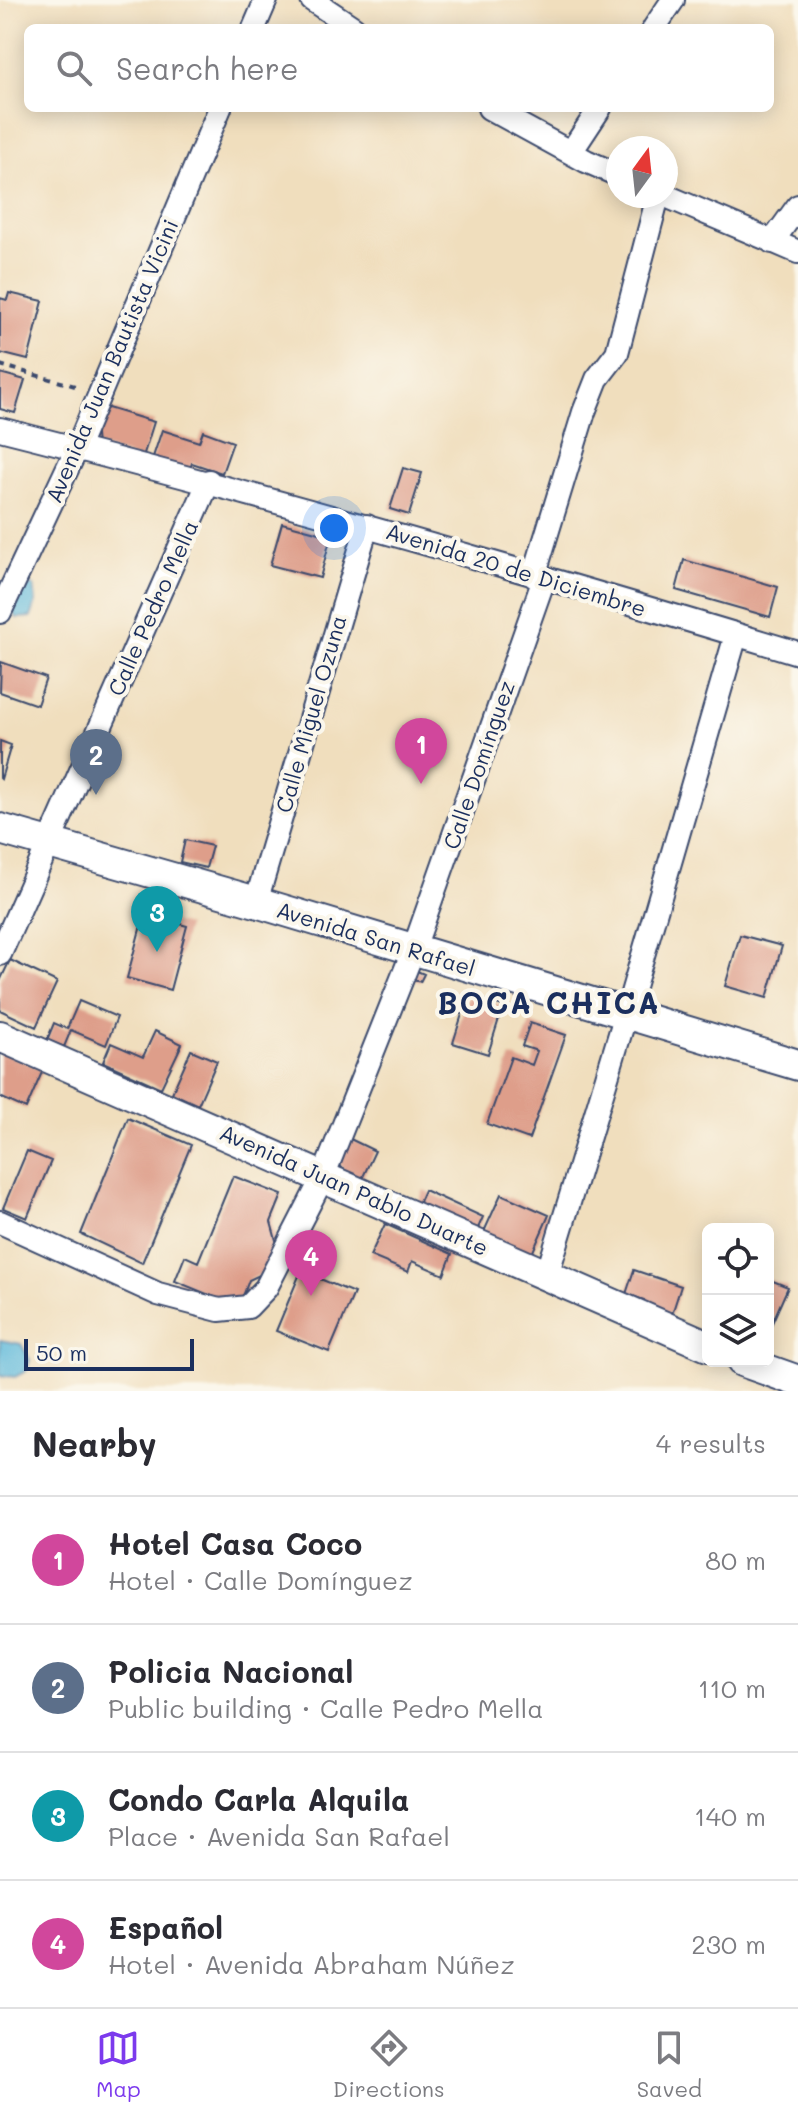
<!DOCTYPE html>
<meta charset="utf-8">
<style>
:root{--surface:#fff;--page:#f7f7f7;--text:#2b2b33;--muted:#7c7c81;--line:#e1e1e2;--accent:#7c3aed}
body{margin:0;font-family:Mali,sans-serif;background:var(--page);color:var(--text)}
.controls{position:absolute;right:24px;bottom:24px;display:grid;overflow:hidden;border-radius:12px;box-shadow:0 4px 20px #0003}
.controls button{width:72px;height:72px;display:grid;place-items:center;padding:0;border:0;border-bottom:2px solid var(--line);background:var(--surface);color:var(--text);font:40px sans-serif}
.compass{position:absolute;left:606px;top:136px;width:72px;height:72px;border-radius:50%;background:var(--surface);box-shadow:0 4px 20px #0003;rotate:15deg}
.scale{position:absolute;left:24px;bottom:20px;width:170px;box-sizing:border-box;padding-left:8px;border:4px solid #1b2f5e;border-top:0;font-size:22px;line-height:28px;white-space:nowrap;color:#1b2f5e;-webkit-text-stroke:6px #fbf7ec;paint-order:stroke}
.you{position:absolute;left:334px;top:528px;width:28px;height:28px;margin:-20px;border:6px solid #fff;border-radius:50%;background:#1a73e8;box-shadow:0 0 0 12px #1a73e833}
.badge{display:grid;place-items:center;width:52px;height:52px;border-radius:50%;background:var(--accent);color:#fff;font-size:26px;font-weight:700}
.pin{position:absolute;translate:-50% -66px;filter:drop-shadow(0 2px 4px #0008)}
.pin::after{content:'';position:absolute;top:42px;width:28px;height:24px;background:inherit;clip-path:polygon(0 0,100% 0,50% 100%)}
.list{margin:0;padding:0;list-style:none}
h2{display:flex;justify-content:space-between;align-items:center;height:104px;margin:0;padding:0 32px;font-size:34px}
h2 small{font-size:26px;font-weight:400;color:var(--muted)}
.list li{display:grid;grid-template-columns:52px 1fr auto;gap:24px;align-items:center;box-sizing:border-box;height:128px;padding:0 32px;border-top:2px solid var(--line)}
.list b{display:block;font-size:30px;white-space:nowrap}
.list p{margin:0;font-size:26px;white-space:nowrap;color:var(--muted)}
.list em{font-size:26px;font-style:normal;color:var(--muted)}
.icon{flex:none;width:44px;height:44px;fill:none;stroke:currentColor;stroke-width:2;stroke-linecap:round;stroke-linejoin:round}
.map{position:relative;flex:none;width:798px;height:1391px;overflow:hidden}
.search{position:absolute;background:var(--surface);box-shadow:0 4px 20px #0003;left:24px;right:24px;top:24px;height:88px;display:flex;align-items:center;gap:20px;box-sizing:border-box;padding:0 28px;border-radius:12px;color:var(--muted);font-size:30px}
.sheet{height:616px;background:var(--surface)}
nav{display:flex;justify-content:space-around;align-items:center;box-sizing:border-box;height:112px;border-top:2px solid var(--line);background:var(--surface);font-size:22px;color:var(--muted)}
nav a{display:grid;justify-items:center;gap:4px}
nav .on{color:var(--accent)}
.map>svg:first-child{display:block}
.water{fill:#5cb8da;stroke:#3c749c;stroke-width:2}
.building{fill:#de9e8a}
.lines{fill:none;stroke-linecap:round;stroke-linejoin:round}
.street-casing{stroke:#3b496c;stroke-width:26}
.secondary-casing{stroke:#3b496c;stroke-width:34}
.path{stroke:#3b496c;stroke-width:4;stroke-dasharray:6 6;stroke-linecap:butt}
.street{stroke:#fff;stroke-width:22}
.secondary{stroke:#fff;stroke-width:30}
.labels{text-anchor:middle;stroke-width:8;stroke-linejoin:round;paint-order:stroke}
.street-label{font-size:22px;fill:#1b2f5e;stroke:#fbf7ec}
.district-label{font-size:30px;font-weight:bold;letter-spacing:2px;fill:#1b2f5e;stroke:#fbf7ec}
</style>
<div class="map">
<svg width="798" height="1391" viewBox="0 0 798 1391">
<rect width="100%" height="100%" fill="#fbf7ec"/>
<filter id="ink" filterUnits="userSpaceOnUse"><feTurbulence type="fractalNoise" baseFrequency=".0125" numOctaves="2"/><feDisplacementMap in="SourceGraphic" scale="16" xChannelSelector="R" yChannelSelector="G"/><feConvolveMatrix kernelMatrix="1 2 1 2 8 2 1 2 1" color-interpolation-filters="sRGB"/></filter>
<filter id="wash" filterUnits="userSpaceOnUse"><feTurbulence type="fractalNoise" baseFrequency=".006" numOctaves="4" result="noise"/><feDisplacementMap in="SourceGraphic" scale="32" xChannelSelector="R" yChannelSelector="G"/><feGaussianBlur stdDeviation="1.8" result="paint"/><feColorMatrix in="noise" values="0 0 0 0 0 0 0 0 0 0 0 0 0 0 0 0 0 1.4 0 .05"/><feComposite in="paint" operator="in"/></filter>
<g filter="url(#wash)">
<rect width="100%" height="100%" fill="#f0debd"/>
<path class="water" d="M 31,585 L 34,586 L 36,602 L 31,617 L 17,618 L 13,612 L 14,604 L 22,589 Z
M 0,1340 L 21,1344 L 30,1360 L 26,1371 L 15,1377 L 0,1375 Z"/>
<g id="blocks">
<path class="building" d="M 9,293 L 43,301 L 28,360 L 0,353 L 0,298 L 7,300 Z
M 0,373 L 25,380 L 15,413 L 0,409 Z
M 108,408 L 154,422 L 142,460 L 97,446 L 95,423 L 100,414 Z
M 162,430 L 199,442 L 203,431 L 233,442 L 222,473 L 192,463 L 188,475 L 151,463 Z
M 403,468 L 422,473 L 409,515 L 390,509 Z
M 282,523 L 331,536 L 320,578 L 270,565 Z
M 684,560 L 778,587 L 770,617 L 676,590 Z
M 1,662 L 46,678 L 37,705 L 0,692 Z
M 0,741 L 11,745 L 1,779 L 0,778 Z
M 185,840 L 212,846 L 206,868 L 180,862 Z
M 144,914 L 187,926 L 170,990 L 127,978 Z
M 740,935 L 782,946 L 767,998 L 725,986 Z
M 10,960 L 57,982 L 36,1027 L 0,1010 L 0,981 Z
M 417,971 L 424,974 L 420,982 L 414,979 Z
M 468,995 L 503,1006 L 488,1054 L 453,1043 Z
M 79,1001 L 117,1017 L 106,1045 L 71,1030 L 64,1047 L 47,1040 L 54,1023 L 67,1029 Z
M 530,1023 L 566,1035 L 529,1139 L 487,1124 L 511,1057 L 532,1065 L 537,1051 L 522,1046 Z
M 155,1031 L 182,1044 L 161,1088 L 103,1062 L 111,1043 L 143,1057 Z
M 191,1050 L 217,1061 L 198,1105 L 172,1093 Z
M 0,1051 L 43,1070 L 26,1109 L 0,1097 Z
M 128,1118 L 191,1145 L 142,1263 L 81,1234 Z
M 344,1136 L 375,1151 L 362,1179 L 344,1171 L 340,1165 L 338,1152 Z
M 27,1151 L 51,1161 L 27,1218 L 3,1208 Z
M 233,1176 L 282,1195 L 271,1222 L 279,1251 L 270,1270 L 249,1280 L 239,1307 L 175,1281 L 185,1256 L 198,1262 Z
M 424,1190 L 483,1217 L 476,1233 L 417,1206 Z
M 501,1194 L 549,1215 L 531,1256 L 483,1234 Z
M 385,1224 L 452,1254 L 444,1275 L 412,1261 L 408,1272 L 370,1256 Z
M 634,1270 L 681,1286 L 672,1314 L 643,1305 L 644,1300 L 626,1294 Z
M 301,1271 L 354,1293 L 329,1352 L 276,1331 Z
M 768,1279 L 788,1287 L 768,1332 Z"/>
</g>
</g>
<g filter="url(#ink)">
<use href="#blocks" fill-opacity="0" stroke="#3b496c" stroke-width="2"/>
<g class="lines">
<defs>
<path id="street" d="M 312,0 L 354,28
M 254,28 L 266,0
M 654,28 L 673,0
M 489,108 L 586,161 L 618,175
M 571,152 L 600,108
M 666,196 L 798,252
M 772,242 L 798,206
M 0,429 C 268,496 533,573 798,653
M 534,576 L 584,412 L 597,379 L 617,353 L 658,196
M 0,612 L 77,448 L 220,108
M 256,902 L 367,526
M 0,954 L 209,481
M 0,1222 L 158,1294 L 219,1310 L 248,1307 L 266,1288 L 323,1177 L 413,951 L 544,579
M 547,1275 L 626,1014 L 736,635"/>
<path id="secondary" d="M 0,829 L 256,902 L 798,1065
M 0,1036 L 708,1346
M 742,1361 L 798,1381"/>
</defs>
<use href="#street" class="street-casing"/>
<use href="#secondary" class="secondary-casing"/>
<path class="path" d="M 0,365 L 75,386"/>
<use href="#street" class="street"/>
<use href="#secondary" class="secondary"/>
</g>
</g>
<g class="labels">
<g class="street-label">
<text transform="translate(112 361) rotate(-67)" y="8">Avenida Juan Bautista Vicini</text>
<text transform="translate(516 570) rotate(17)" y="8">Avenida 20 de Diciembre</text>
<text transform="translate(153 608) rotate(-66)" y="8">Calle Pedro Mella</text>
<text transform="translate(311 714) rotate(-74)" y="8">Calle Miguel Ozuna</text>
<text transform="translate(479 765) rotate(-71)" y="8">Calle Domínguez</text>
<text transform="translate(376 939) rotate(17)" y="8">Avenida San Rafael</text>
<text transform="translate(354 1190) rotate(24)" y="8">Avenida Juan Pablo Duarte</text>
</g>
<g class="district-label">
<text x="549" y="1014">BOCA CHICA</text>
</g>
</g>
</svg>
<div class="controls">
<button><svg class="icon" aria-label="locate" viewBox="0 0 24 24"><circle cx="12" cy="12" r="6"/><path d="M12 2v4M12 18v4M2 12h4M18 12h4"/></svg></button>
<button><svg class="icon" aria-label="layers" viewBox="0 0 24 24"><path d="M12 4l9 5-9 5-9-5zM3 14l9 5 9-5"/></svg></button>
</div>
<svg class="compass" viewBox="-18 -18 36 36"><path d="M0-13l5 13h-10z" fill="#e53935"/><path d="M0 13l5-13h-10z" fill="#7c7c81"/></svg>
<div class="scale">50 m</div>
<div class="you"></div>
<div class="pin badge" style="left:421px;top:784px;background:#d1479c">1</div>
<div class="pin badge" style="left:96px;top:795px;background:#5c6f8a">2</div>
<div class="pin badge" style="left:157px;top:952px;background:#0f9aa8">3</div>
<div class="pin badge" style="left:311px;top:1296px;background:#d1479c">4</div>
<div class="search"><svg class="icon" aria-label="search" viewBox="0 0 24 24"><circle cx="10" cy="10" r="6"/><path d="M15 15l6 6"/></svg>Search here</div>
</div>
<section class="sheet">
<h2>Nearby<small>4 results</small></h2>
<ul class="list">
<li><span class="badge" style="background:#d1479c">1</span><div><b>Hotel Casa Coco</b><p>Hotel · Calle Domínguez</p></div><em>80 m</em></li>
<li><span class="badge" style="background:#5c6f8a">2</span><div><b>Policia Nacional</b><p>Public building · Calle Pedro Mella</p></div><em>110 m</em></li>
<li><span class="badge" style="background:#0f9aa8">3</span><div><b>Condo Carla Alquila</b><p>Place · Avenida San Rafael</p></div><em>140 m</em></li>
<li><span class="badge" style="background:#d1479c">4</span><div><b>Español</b><p>Hotel · Avenida Abraham Núñez</p></div><em>230 m</em></li>
</ul>
</section>
<nav>
<a class="on"><svg class="icon" aria-label="map" viewBox="0 0 24 24"><path d="M3 6l6-2 6 2 6-2v14l-6 2-6-2-6 2zM9 4v14M15 6v14"/></svg>Map</a>
<a><svg class="icon" aria-label="directions" viewBox="0 0 24 24"><path d="M12 3l9 9-9 9-9-9zM9 14v-3h6M13 9l2 2-2 2"/></svg>Directions</a>
<a><svg class="icon" aria-label="saved" viewBox="0 0 24 24"><path d="M7 4h10v16l-5-4-5 4z"/></svg>Saved</a>
</nav>
